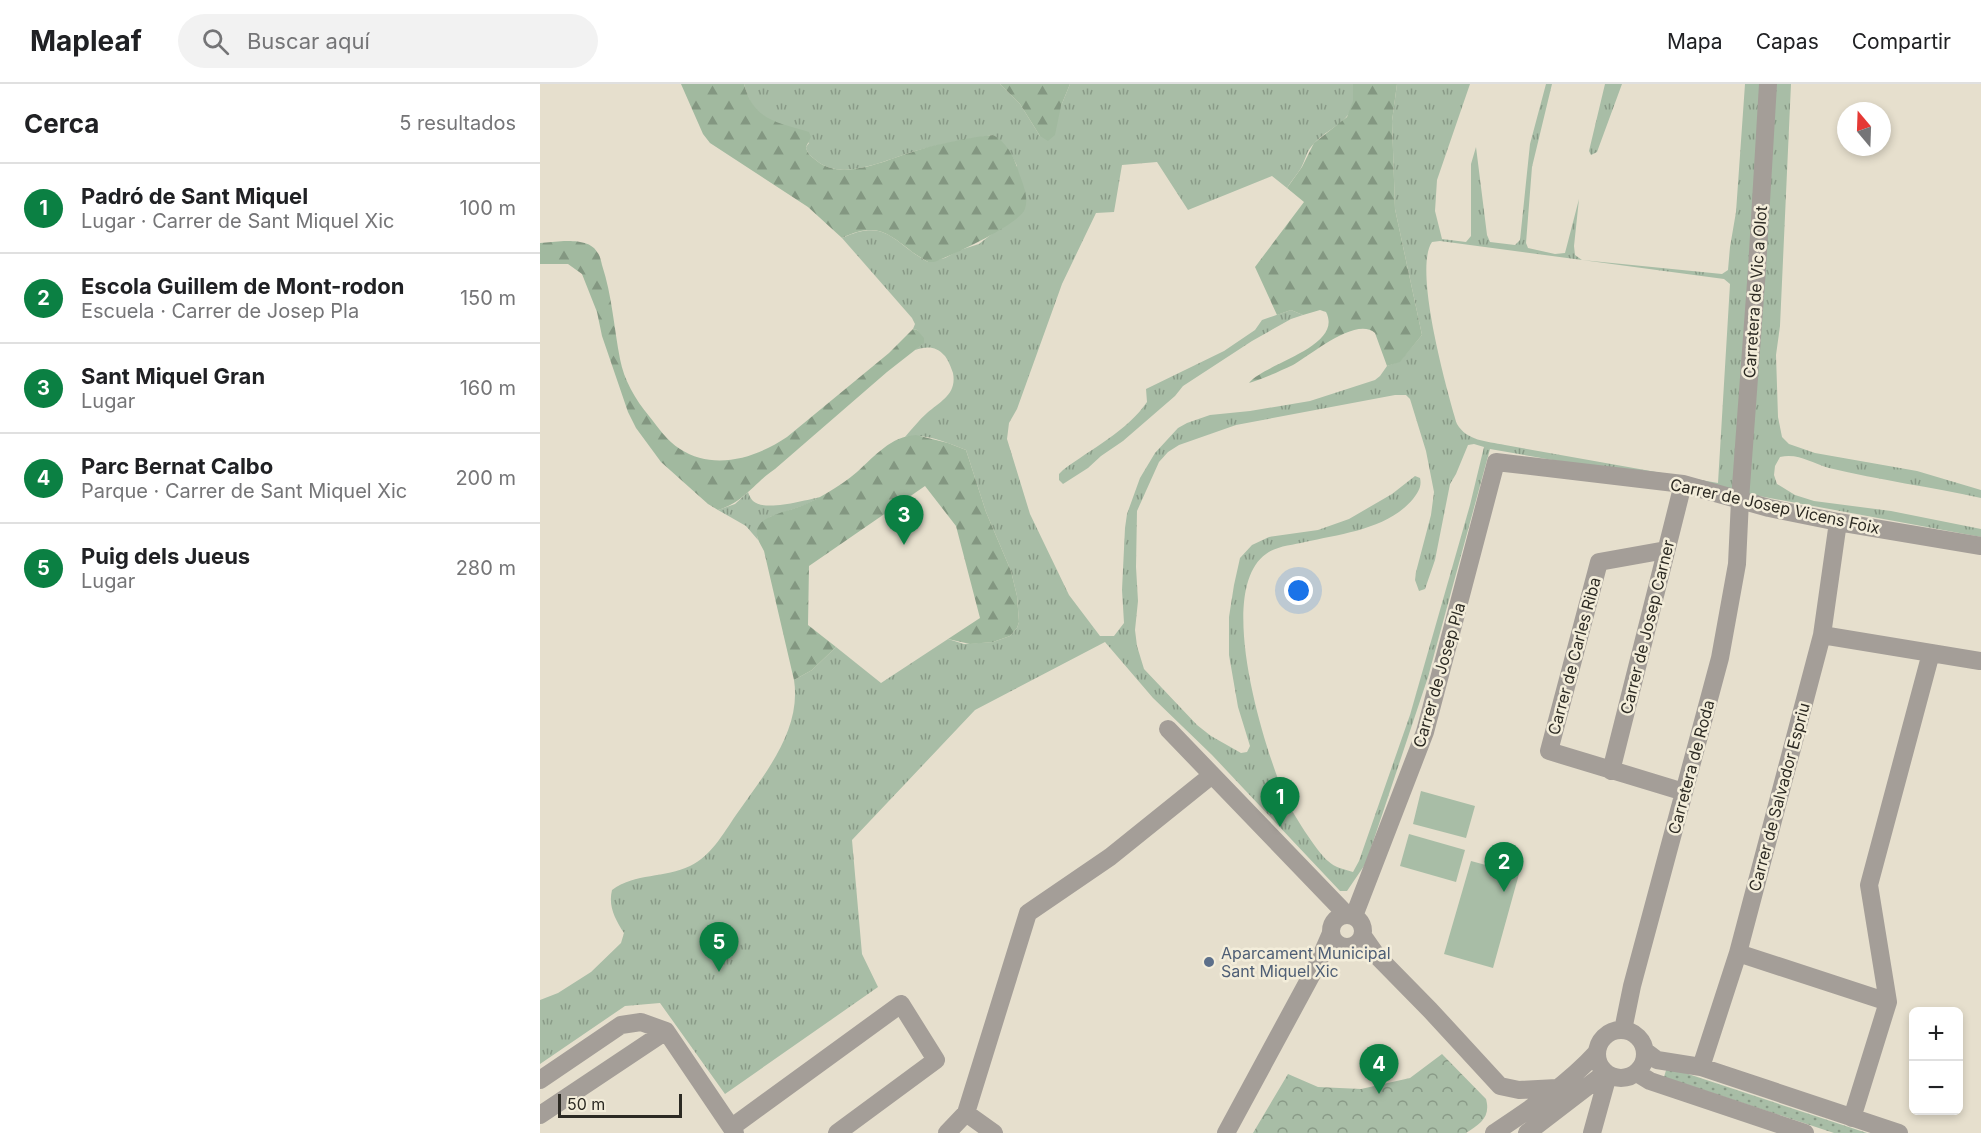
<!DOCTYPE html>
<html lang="es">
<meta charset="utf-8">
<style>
:root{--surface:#fff;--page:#f2f2f2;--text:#202124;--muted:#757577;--line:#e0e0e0;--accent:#0b8043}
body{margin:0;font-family:Inter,sans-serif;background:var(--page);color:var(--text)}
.controls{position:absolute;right:18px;bottom:18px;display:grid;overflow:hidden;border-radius:9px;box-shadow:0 3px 9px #0003}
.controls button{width:54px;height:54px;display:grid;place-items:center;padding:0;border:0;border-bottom:2px solid var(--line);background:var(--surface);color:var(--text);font:30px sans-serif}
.compass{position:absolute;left:1297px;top:18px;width:54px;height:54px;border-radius:50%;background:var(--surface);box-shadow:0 3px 9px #0003;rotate:341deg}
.scale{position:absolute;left:18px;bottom:15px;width:124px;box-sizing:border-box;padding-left:6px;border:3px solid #2c2a23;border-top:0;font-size:16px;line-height:21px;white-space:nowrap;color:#2c2a23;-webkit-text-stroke:4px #f3edda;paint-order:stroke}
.you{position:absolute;left:759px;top:507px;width:21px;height:21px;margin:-15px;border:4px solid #fff;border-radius:50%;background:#1a73e8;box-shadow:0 0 0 9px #1a73e833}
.badge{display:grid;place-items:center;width:39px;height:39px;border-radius:50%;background:var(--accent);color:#fff;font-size:20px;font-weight:700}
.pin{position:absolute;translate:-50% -50px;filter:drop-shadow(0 2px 3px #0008)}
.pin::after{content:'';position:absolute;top:32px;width:21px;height:18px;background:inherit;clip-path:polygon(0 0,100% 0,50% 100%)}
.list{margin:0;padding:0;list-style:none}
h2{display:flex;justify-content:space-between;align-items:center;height:78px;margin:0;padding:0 24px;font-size:26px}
h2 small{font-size:20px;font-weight:400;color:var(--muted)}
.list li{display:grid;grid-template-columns:39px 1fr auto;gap:18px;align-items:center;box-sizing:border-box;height:90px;padding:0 24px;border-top:2px solid var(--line)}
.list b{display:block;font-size:22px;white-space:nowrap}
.list p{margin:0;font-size:20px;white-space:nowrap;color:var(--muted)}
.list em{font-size:20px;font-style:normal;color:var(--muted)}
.icon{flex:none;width:33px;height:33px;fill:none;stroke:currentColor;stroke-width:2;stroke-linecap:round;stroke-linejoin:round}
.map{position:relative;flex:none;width:1441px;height:1049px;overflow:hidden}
header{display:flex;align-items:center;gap:36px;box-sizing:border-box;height:84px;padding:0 30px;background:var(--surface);border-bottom:2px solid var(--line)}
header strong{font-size:28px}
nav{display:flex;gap:33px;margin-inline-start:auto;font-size:21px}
.search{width:420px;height:54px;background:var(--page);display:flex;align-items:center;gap:15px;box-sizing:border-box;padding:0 21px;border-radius:33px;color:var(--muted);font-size:22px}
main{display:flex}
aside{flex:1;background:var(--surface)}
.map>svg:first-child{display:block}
.grass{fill:url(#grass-tufts);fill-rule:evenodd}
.forest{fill:url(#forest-firs)}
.park{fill:url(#park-crowns)}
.garden{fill:url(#garden-dots)}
.pitch{fill:#a8bda6}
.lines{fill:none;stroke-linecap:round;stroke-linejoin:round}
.minor{stroke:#a49e98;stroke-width:18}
.service-dot{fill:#5c6f8a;stroke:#f3edda;stroke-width:2}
.labels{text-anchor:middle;stroke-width:5;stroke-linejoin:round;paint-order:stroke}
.street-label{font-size:16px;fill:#2c2a23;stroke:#f3edda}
.service-label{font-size:16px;fill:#4e5e75;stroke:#f3edda;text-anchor:start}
</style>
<header>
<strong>Mapleaf</strong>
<div class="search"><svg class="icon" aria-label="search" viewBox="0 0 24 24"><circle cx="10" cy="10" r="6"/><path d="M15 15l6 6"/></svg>Buscar aquí</div>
<nav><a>Mapa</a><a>Capas</a><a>Compartir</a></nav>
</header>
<main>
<aside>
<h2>Cerca<small>5 resultados</small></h2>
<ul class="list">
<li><span class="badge">1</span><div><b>Padró de Sant Miquel</b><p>Lugar · Carrer de Sant Miquel Xic</p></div><em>100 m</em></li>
<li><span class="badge">2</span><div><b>Escola Guillem de Mont-rodon</b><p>Escuela · Carrer de Josep Pla</p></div><em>150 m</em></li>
<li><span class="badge">3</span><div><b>Sant Miquel Gran</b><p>Lugar</p></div><em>160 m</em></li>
<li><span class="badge">4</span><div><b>Parc Bernat Calbo</b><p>Parque · Carrer de Sant Miquel Xic</p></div><em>200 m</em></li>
<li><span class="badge">5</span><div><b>Puig dels Jueus</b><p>Lugar</p></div><em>280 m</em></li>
</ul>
</aside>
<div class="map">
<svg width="1441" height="1049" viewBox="0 0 1441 1049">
<defs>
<pattern id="grass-tufts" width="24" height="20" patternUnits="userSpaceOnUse" patternTransform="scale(1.5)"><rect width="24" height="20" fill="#a8bda6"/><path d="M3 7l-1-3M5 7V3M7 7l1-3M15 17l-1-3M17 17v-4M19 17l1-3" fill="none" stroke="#899a87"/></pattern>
<pattern id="forest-firs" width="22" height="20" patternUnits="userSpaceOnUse" patternTransform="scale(1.5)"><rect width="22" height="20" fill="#a1b99f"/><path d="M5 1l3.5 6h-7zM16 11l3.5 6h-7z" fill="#839781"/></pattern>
<pattern id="park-crowns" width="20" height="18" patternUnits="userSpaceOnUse" patternTransform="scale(1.5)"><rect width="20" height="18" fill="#a8bda6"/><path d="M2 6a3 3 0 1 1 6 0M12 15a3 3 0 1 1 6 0" fill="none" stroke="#899a87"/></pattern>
<pattern id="garden-dots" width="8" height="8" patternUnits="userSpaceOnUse" patternTransform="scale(1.5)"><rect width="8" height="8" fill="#a8bda6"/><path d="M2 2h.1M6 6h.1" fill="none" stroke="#899a87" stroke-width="1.8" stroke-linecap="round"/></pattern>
</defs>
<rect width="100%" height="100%" fill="#e6dfcd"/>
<path class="grass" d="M 204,0 L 460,0 L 480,20 L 500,52 L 521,22 L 530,0 L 813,0 C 819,41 791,38 771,63 C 766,69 765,77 761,84 C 757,91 751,97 747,104 L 732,92 L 648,126 L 617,78 L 582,81 L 574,128 L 556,129 L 522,200 L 477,325 L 469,339 L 467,355 L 490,430 L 529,511 L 560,552 L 574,552 L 584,539 L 582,506 L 585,444 L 587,430 L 600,394 L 615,369 L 638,344 L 647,339 L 670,331 L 710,327 L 770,317 L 835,296 L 840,292 L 847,282 L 860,277 L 882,251 L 855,125 L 852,37 L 857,0 L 930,0 L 897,96 L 895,127 L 902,155 L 926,158 L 931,152 L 931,80 L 936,63 L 947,151 L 950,158 L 975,161 L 980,156 L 990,60 L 1006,0 L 1012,0 L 992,83 L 986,159 L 988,164 L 1015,170 L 1025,169 L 1039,115 L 1034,162 L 1035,171 L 1042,176 L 1182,190 L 1188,186 L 1190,163 L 1196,128 L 1205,0 L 1251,0 L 1240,242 L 1236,271 L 1238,333 L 1242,353 L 1249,360 L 1275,369 L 1377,387 L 1441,406 L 1441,414 C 1391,403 1339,396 1289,384 C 1271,379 1259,369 1240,373 L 1235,382 L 1234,391 L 1237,400 L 1255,411 L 1274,417 L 1351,427 L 1441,445 L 1441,453 L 1219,412 L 950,365 L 888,593 L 826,779 L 807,807 L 800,807 L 672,671 L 613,614 L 565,558 L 435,626 L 312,756 L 322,870 L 338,903 L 185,1010 L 120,919 L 85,922 L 0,980 L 0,916 L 18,909 L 51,888 L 81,859 L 84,849 C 75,835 68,822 72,806 C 95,789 125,794 150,782 C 171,772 183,750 196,731 C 223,692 262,647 254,596 L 272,586 L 296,563 L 341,599 L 408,555 L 424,560 L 453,558 L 470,552 L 477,544 L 479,538 L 477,512 L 471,487 L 446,428 L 426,366 C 408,359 385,349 365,353 C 372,345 379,336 387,329 C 401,317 417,310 413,289 C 411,283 408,276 405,272 C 396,262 387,262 375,266 L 383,259 L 377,246 L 373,245 L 375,240 L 372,234 L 302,154 C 347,133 353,159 388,178 L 405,174 L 420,166 L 439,160 L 453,149 L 477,82 C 471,69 465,60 453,51 L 447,52 C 424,56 401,60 379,66 C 351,73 304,99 277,77 C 272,73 267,70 266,63 L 269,59 C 255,50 221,35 213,22 C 209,16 206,7 204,0 ZM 900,157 L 1184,195 L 1190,200 L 1178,399 L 965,361 C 946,357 927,357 917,340 C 907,307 873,185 892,158 ZM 855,311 L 866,311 L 870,315 L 886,367 L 894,408 L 891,431 L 876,488 L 875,496 L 879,507 L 885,505 L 895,476 L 910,400 L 916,390 L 928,361 L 934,360 L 944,363 L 930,421 L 870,631 L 819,777 L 813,788 C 804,785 795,784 788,777 C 777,768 751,727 745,713 C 725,665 674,507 726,470 C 736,462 753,461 765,458 C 801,450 848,445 873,415 C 878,408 882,403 880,394 L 875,392 L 852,410 L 809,435 L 778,446 L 729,453 L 712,461 L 700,474 L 694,501 L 689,533 L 689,571 L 698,623 L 710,662 L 707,668 L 701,669 L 671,652 L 657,641 L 604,585 L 597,562 L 595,546 L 598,517 L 596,483 L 597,427 L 619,378 L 628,368 L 639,361 L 696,341 Z
M 1065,0 L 1082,0 L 1057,68 L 1051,71 L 1049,67 Z
M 751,226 L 763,231 L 751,235 L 712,257 L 643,302 L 635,312 L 583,357 L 561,372 L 548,384 L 523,400 L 519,396 L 519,390 L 523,386 C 551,365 587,347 607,318 L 606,305 L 684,267 L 715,246 L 722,236 Z
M 208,408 C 209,411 211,415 213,417 C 225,428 265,416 281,413 L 265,421 L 230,433 L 217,450 L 218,456 L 206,442 L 178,426 L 195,420 Z"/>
<path class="forest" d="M 141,0 L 204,0 C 214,37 237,38 269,48 L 271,53 L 266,63 C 267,70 272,73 277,77 C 303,98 348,75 375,67 C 397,60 432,53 453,51 C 467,58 475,75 479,89 C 483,100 489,113 485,125 C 480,140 411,172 394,178 L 388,178 C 355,160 345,132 302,154 L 268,123 L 170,59 L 163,50 Z
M 460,0 L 530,0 L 521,22 L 515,51 L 508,57 L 500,52 L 480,20 Z
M 813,0 L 857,0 L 852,37 L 855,125 L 882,251 L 860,278 L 847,282 L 835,249 C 816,232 771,271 753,281 C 738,288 725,294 709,299 C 725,279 804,263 786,228 L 780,226 L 763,231 L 751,226 L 737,231 L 715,183 L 764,118 L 747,104 L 762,83 L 774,59 L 807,33 L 813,17 Z
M 24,157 C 35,157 51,157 57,168 C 60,171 61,177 62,181 C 72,211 74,244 80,275 C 84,296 95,315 109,332 C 118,343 127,357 140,365 C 174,387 216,374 247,353 L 349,269 L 373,245 L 377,246 L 384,254 L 384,259 L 347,288 L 235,385 C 214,399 204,418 178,426 L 168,420 L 121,378 L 96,344 L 88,328 L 62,252 L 57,228 L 42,190 L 28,180 L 0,180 L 0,159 Z
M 376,351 L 408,359 L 426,366 L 446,428 L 471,487 L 477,512 L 479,538 L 477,544 L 470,552 L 453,558 L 430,560 L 408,555 L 440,534 L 416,442 L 385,402 L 269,482 L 268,541 L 296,563 L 272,586 L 254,596 L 224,467 C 220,459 213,450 219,441 C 227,430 254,426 266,420 C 273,417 280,413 287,409 C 297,403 308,396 317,388 C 335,372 351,352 376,351 Z"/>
<path class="park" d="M 902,970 L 946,1015 C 951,1033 940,1040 926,1049 L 713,1049 L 748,990 L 778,1003 L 821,1005 L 870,994 Z"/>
<path class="garden" d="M 1127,983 L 1327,1049 L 1294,1049 L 1124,993 Z"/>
<path class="pitch" d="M 881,707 L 935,722 L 926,754 L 873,740 Z
M 869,750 L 925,766 L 916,798 L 860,782 Z
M 931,777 L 979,790 L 953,884 L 904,870 Z"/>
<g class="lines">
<path class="minor" d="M 1126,466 L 1059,478 L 1009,667 L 1144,708
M 1282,551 L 1440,577
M 628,645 L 807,831
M 1071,687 L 1143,400
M791 847a16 16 0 1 1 32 0a16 16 0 1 1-32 0Z
M 814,832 L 885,648 L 956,378 L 1143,400 L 1229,424 L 1298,438 L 1441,462
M 823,852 L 837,872 L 890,926 L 960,1002 L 979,1006 L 1017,1004
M 1198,869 L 1348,918
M1057 970a24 24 0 1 1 48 0a24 24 0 1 1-48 0Z
M 1083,946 L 1092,902 L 1180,574 L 1197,480 L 1200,416 L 1217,185 L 1228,0
M 1105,967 L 1117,976 L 1161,983 L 1359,1049
M 1161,983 L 1198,869 L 1282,551 L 1298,438
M 1097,989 L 1110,997 L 1265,1049
M 0,996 L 81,941 L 101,938 L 126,947 L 195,1049
M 426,1029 L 454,1049
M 0,1031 L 126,947
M 1312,1034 L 1348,918 L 1329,801 L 1391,569
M 192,1043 L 361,920 L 396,976 L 297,1049
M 407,1049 L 426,1029 L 488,829 L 570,773 L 672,691
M 686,1049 L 778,879 L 791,849
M 954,1049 C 990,1025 1027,1001 1057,968
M 987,1049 L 1065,989
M 1052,1049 L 1068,991"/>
</g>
<circle class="service-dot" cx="669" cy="878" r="6"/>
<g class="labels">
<g class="street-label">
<text transform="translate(1215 208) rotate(-86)" y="6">Carretera de Vic a Olot</text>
<text transform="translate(1235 422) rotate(12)" y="6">Carrer de Josep Vicens Foix</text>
<text transform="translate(1107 543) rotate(-76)" y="6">Carrer de Josep Carner</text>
<text transform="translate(1034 572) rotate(-75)" y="6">Carrer de Carles Riba</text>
<text transform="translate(899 591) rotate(-74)" y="6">Carrer de Josep Pla</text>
<text transform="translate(1151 683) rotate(-75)" y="6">Carretera de Roda</text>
<text transform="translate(1239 713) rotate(-75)" y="6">Carrer de Salvador Espriu</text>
</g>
<g class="service-label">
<text x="681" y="875">Aparcament Municipal<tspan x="681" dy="18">Sant Miquel Xic</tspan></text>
</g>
</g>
</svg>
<div class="controls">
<button>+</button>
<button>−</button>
</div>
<svg class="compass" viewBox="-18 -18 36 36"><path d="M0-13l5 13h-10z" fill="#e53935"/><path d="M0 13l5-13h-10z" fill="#757577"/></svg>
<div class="scale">50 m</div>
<div class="you"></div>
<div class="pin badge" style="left:740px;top:743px">1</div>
<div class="pin badge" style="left:964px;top:808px">2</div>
<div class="pin badge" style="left:364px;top:461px">3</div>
<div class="pin badge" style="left:839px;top:1010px">4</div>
<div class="pin badge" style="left:179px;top:888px">5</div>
</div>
</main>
